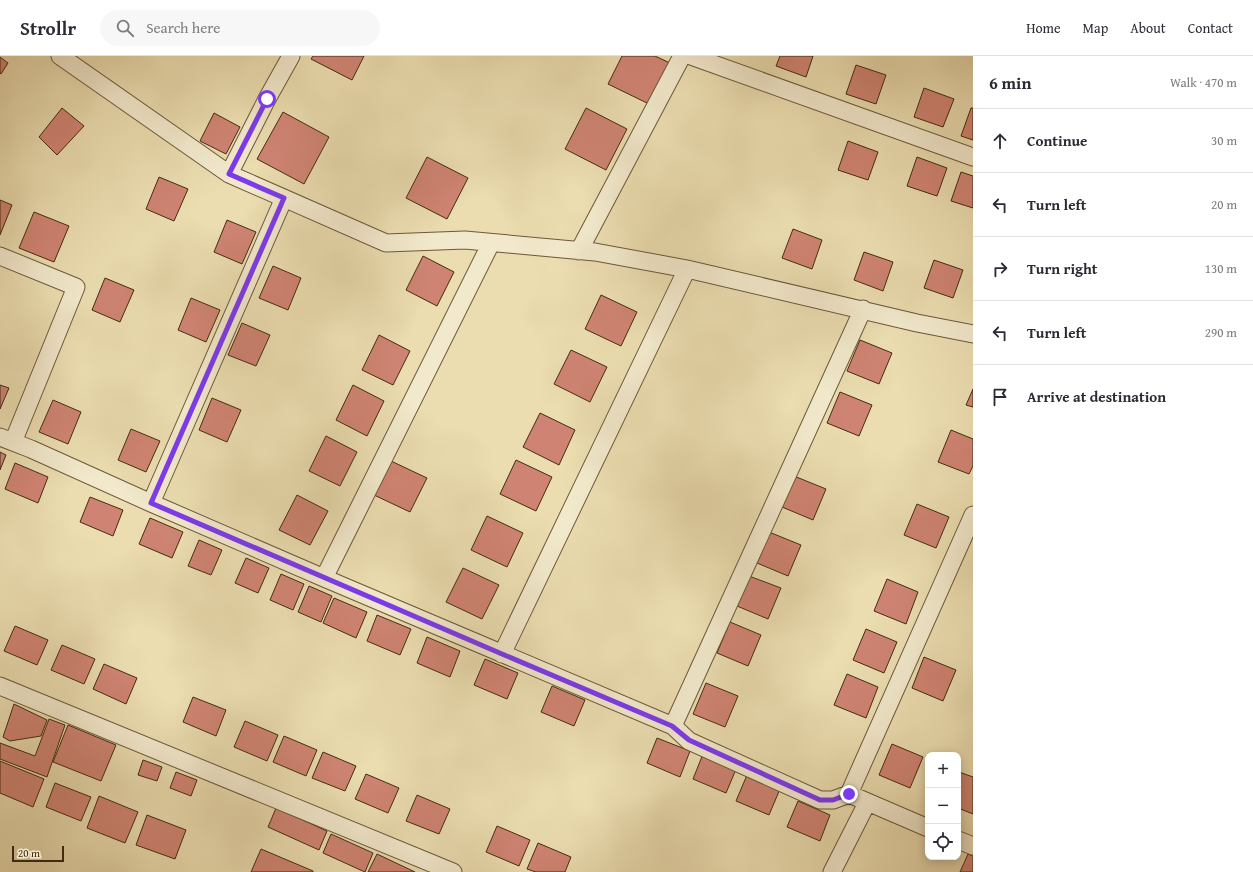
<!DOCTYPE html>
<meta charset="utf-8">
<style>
:root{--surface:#fff;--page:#f7f7f7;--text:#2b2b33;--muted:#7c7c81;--line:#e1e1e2}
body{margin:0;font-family:"Gentium Book Plus",serif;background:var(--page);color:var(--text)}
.controls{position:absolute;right:12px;bottom:12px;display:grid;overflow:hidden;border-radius:8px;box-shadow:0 2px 10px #0003}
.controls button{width:36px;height:36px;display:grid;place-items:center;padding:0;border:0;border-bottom:1px solid var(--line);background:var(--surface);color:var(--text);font:20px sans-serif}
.scale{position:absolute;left:12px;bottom:10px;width:52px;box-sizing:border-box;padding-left:4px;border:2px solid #432b12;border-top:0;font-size:11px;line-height:14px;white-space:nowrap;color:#432b12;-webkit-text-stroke:3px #f2e9cc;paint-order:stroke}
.stop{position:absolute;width:12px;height:12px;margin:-9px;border:3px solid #7c3aed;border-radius:50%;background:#fff}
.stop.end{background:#7c3aed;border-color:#fff;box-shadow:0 1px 4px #0008}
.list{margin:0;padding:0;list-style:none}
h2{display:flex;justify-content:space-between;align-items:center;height:52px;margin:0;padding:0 16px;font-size:17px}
h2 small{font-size:13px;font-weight:400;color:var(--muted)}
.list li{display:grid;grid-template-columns:26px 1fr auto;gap:12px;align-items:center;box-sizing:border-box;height:64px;padding:0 16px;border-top:1px solid var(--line)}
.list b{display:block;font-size:15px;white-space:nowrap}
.list em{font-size:13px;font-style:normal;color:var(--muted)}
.icon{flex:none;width:22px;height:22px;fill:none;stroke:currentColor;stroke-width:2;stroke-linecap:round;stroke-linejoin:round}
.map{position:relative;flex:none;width:973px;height:816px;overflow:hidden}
header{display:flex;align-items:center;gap:24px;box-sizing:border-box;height:56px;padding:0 20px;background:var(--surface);border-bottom:1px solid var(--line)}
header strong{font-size:19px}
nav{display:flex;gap:22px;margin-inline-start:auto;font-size:14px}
.search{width:280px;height:36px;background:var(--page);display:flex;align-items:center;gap:10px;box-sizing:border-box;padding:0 14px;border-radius:22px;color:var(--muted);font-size:15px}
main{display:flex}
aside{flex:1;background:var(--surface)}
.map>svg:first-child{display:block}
.building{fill:#cf8473;stroke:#432b12}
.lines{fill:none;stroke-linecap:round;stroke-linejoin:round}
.street-casing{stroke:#6d583a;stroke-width:19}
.street{stroke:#f2e9cc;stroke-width:17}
.route{stroke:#7c3aed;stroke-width:5}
</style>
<header>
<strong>Strollr</strong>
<div class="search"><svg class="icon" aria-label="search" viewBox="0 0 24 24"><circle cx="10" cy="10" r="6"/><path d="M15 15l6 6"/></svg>Search here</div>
<nav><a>Home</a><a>Map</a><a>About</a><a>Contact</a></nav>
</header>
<main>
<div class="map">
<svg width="973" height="816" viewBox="0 0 973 816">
<rect width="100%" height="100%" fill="#ebddb0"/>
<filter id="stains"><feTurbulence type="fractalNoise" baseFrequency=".005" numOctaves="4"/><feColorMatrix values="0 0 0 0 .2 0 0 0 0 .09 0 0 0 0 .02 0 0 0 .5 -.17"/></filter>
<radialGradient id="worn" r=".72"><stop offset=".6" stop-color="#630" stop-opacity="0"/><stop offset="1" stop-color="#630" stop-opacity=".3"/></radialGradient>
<path class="building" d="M 313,0 L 364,0 L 352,24 L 311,3 Z
M 622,0 L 655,0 L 670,7 L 649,48 L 608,28 Z
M 780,0 L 813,0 L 806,21 L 776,10 Z
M 0,1 L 8,7 L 1,18 L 0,17 Z
M 856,9 L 886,19 L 876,48 L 846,38 Z
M 924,32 L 954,43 L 943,71 L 914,61 Z
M 62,52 L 84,70 L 57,99 L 39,81 Z
M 586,52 L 627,73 L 606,114 L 565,93 Z
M 971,52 L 973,52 L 973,84 L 961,80 Z
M 283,56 L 329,81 L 304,128 L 257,103 Z
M 214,57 L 240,71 L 226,98 L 200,85 Z
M 848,85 L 878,96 L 868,124 L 838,114 Z
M 427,101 L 468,122 L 447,163 L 406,142 Z
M 917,101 L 947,112 L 937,140 L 907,130 Z
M 961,116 L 973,120 L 973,152 L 951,145 Z
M 159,121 L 188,133 L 174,165 L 146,153 Z
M 0,144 L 12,149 L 0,179 Z
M 34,156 L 69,170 L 54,206 L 19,192 Z
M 227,164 L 256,176 L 242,208 L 214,196 Z
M 793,173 L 822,184 L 812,213 L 782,202 Z
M 864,196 L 893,206 L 883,235 L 854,224 Z
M 423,200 L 454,216 L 437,250 L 406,234 Z
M 934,204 L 963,214 L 953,242 L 924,232 Z
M 273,210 L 301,222 L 288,254 L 259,242 Z
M 105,222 L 134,234 L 120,266 L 92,254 Z
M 601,239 L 637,256 L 621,290 L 585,273 Z
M 191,242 L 220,254 L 206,286 L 178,274 Z
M 242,267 L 270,279 L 256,310 L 228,299 Z
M 379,279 L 410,295 L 393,329 L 362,314 Z
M 860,284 L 892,297 L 879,328 L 847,315 Z
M 571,294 L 607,311 L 590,346 L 554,328 Z
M 0,329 L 9,332 L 0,353 Z
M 353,329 L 384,345 L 367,380 L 336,364 Z
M 973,333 L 973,351 L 966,349 Z
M 840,336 L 872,349 L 859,380 L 827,367 Z
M 212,342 L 241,354 L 227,386 L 199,374 Z
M 53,344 L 81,356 L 68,388 L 39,376 Z
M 540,357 L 575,374 L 559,409 L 523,391 Z
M 131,373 L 160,385 L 146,416 L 118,404 Z
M 951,374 L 973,383 L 973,410 L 969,418 L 938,406 Z
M 326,380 L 357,396 L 340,430 L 309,415 Z
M 0,396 L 6,399 L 0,414 Z
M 516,404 L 552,421 L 536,455 L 500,438 Z
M 391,405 L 427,422 L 410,456 L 374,439 Z
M 15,407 L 48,421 L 38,447 L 5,433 Z
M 794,420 L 826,433 L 813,464 L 782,451 Z
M 297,439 L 328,455 L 310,489 L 279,474 Z
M 90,441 L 123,454 L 113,480 L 80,466 Z
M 917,448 L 949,461 L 936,492 L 904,479 Z
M 487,460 L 523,477 L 507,511 L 471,494 Z
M 150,462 L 183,476 L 172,502 L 139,488 Z
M 769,476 L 801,489 L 788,520 L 757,507 Z
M 199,484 L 222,494 L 211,519 L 188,510 Z
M 246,502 L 269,512 L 258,537 L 235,527 Z
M 463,512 L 499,529 L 482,563 L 446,546 Z
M 281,518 L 304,528 L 293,554 L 270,544 Z
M 749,520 L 781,532 L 768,563 L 737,550 Z
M 887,523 L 918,536 L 906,568 L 874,555 Z
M 309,530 L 332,540 L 321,566 L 298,556 Z
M 334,542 L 367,556 L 356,582 L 323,567 Z
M 377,559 L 411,573 L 400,599 L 367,585 Z
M 730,566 L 761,579 L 748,610 L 717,597 Z
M 15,570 L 48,584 L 37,609 L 4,595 Z
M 866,573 L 897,586 L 884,617 L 853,604 Z
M 427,581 L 460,595 L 450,621 L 417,607 Z
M 62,589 L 95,603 L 84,628 L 51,614 Z
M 924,601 L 956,614 L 943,645 L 912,632 Z
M 485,603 L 518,617 L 507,643 L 474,629 Z
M 104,608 L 137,622 L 126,648 L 93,633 Z
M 847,618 L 878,631 L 866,662 L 834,649 Z
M 706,627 L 738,640 L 725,671 L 693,658 Z
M 552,630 L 585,644 L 574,670 L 541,656 Z
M 193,641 L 226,654 L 216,680 L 183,666 Z
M 14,648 L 47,664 L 41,680 L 10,685 L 3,681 Z
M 49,663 L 65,669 L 47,721 L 0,703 L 0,687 L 35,700 Z
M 245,665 L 278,679 L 267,705 L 234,691 Z
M 68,669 L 116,689 L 101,725 L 53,706 Z
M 284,680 L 317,694 L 306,720 L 273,706 Z
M 657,682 L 690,695 L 680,721 L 647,707 Z
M 892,688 L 923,701 L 910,732 L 879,719 Z
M 323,696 L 356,710 L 345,735 L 312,722 Z
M 703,698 L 737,711 L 726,737 L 693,723 Z
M 143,704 L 162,711 L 157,725 L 138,719 Z
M 0,705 L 44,723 L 33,751 L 0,737 Z
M 176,716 L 197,724 L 191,740 L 170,732 Z
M 959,716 L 973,721 L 973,758 L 958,752 Z
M 366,718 L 399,732 L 388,757 L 355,743 Z
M 747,719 L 780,733 L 769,759 L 736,745 Z
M 55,727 L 91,741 L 81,765 L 46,751 Z
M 417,739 L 450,753 L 439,778 L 406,765 Z
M 99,740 L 138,756 L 125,787 L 87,772 Z
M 798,745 L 830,759 L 820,785 L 787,771 Z
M 276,752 L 327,775 L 319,794 L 268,771 Z
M 147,759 L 186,774 L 175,803 L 136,789 Z
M 497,770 L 530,784 L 519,810 L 486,796 Z
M 331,778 L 373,797 L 365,816 L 323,797 Z
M 538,787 L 571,801 L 565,816 L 536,816 L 527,813 Z
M 261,793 L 313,815 L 313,816 L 251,816 Z
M 377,798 L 415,816 L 368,816 Z
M 968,798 L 973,800 L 973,816 L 960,816 Z"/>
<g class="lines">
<defs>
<path id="street" d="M 60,0 L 229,118 L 386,187 L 465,184 L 595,196 L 687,213 L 917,267 L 973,278
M 691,0 L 973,101
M 229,118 L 267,43 L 291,0
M 579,195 L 682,0
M 0,200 L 76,231 L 13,386
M 0,381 L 31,393 L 151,447 L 324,522 L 673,670 L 689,685 L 820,744 L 833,744 L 849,738 L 928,772
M 151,447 L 284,142
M 324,522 L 491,187
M 502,598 L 687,213
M 0,630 L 453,816
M 673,670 L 863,253
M 849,738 L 973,459
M 958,784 L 973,790
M 832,816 L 867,747"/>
</defs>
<use href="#street" class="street-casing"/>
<use href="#street" class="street"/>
</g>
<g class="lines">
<path class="route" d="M 267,43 L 229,118 L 284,142 L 151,447 L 502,598 L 672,670 L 689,684 L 820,744 L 833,744 L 849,738"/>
</g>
<rect width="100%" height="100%" filter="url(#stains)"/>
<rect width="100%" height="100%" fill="url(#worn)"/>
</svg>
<div class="controls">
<button>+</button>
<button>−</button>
<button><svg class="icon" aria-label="locate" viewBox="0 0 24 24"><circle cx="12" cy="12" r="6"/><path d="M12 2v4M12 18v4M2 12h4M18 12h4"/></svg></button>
</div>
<div class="scale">20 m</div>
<div class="stop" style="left:267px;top:43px"></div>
<div class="stop end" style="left:849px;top:738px"></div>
</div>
<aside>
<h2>6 min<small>Walk · 470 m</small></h2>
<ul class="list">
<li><svg class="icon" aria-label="ahead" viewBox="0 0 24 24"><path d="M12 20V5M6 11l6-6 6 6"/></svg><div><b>Continue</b></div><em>30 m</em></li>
<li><svg class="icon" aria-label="left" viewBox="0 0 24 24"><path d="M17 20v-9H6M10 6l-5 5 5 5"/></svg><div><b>Turn left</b></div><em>20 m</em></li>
<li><svg class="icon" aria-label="right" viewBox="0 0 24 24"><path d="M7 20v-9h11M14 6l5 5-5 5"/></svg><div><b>Turn right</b></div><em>130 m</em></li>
<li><svg class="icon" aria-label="left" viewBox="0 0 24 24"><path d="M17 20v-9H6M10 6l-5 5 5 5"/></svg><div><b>Turn left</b></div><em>290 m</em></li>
<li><svg class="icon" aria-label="arrive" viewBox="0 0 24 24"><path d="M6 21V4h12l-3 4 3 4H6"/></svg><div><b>Arrive at destination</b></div></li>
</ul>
</aside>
</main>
